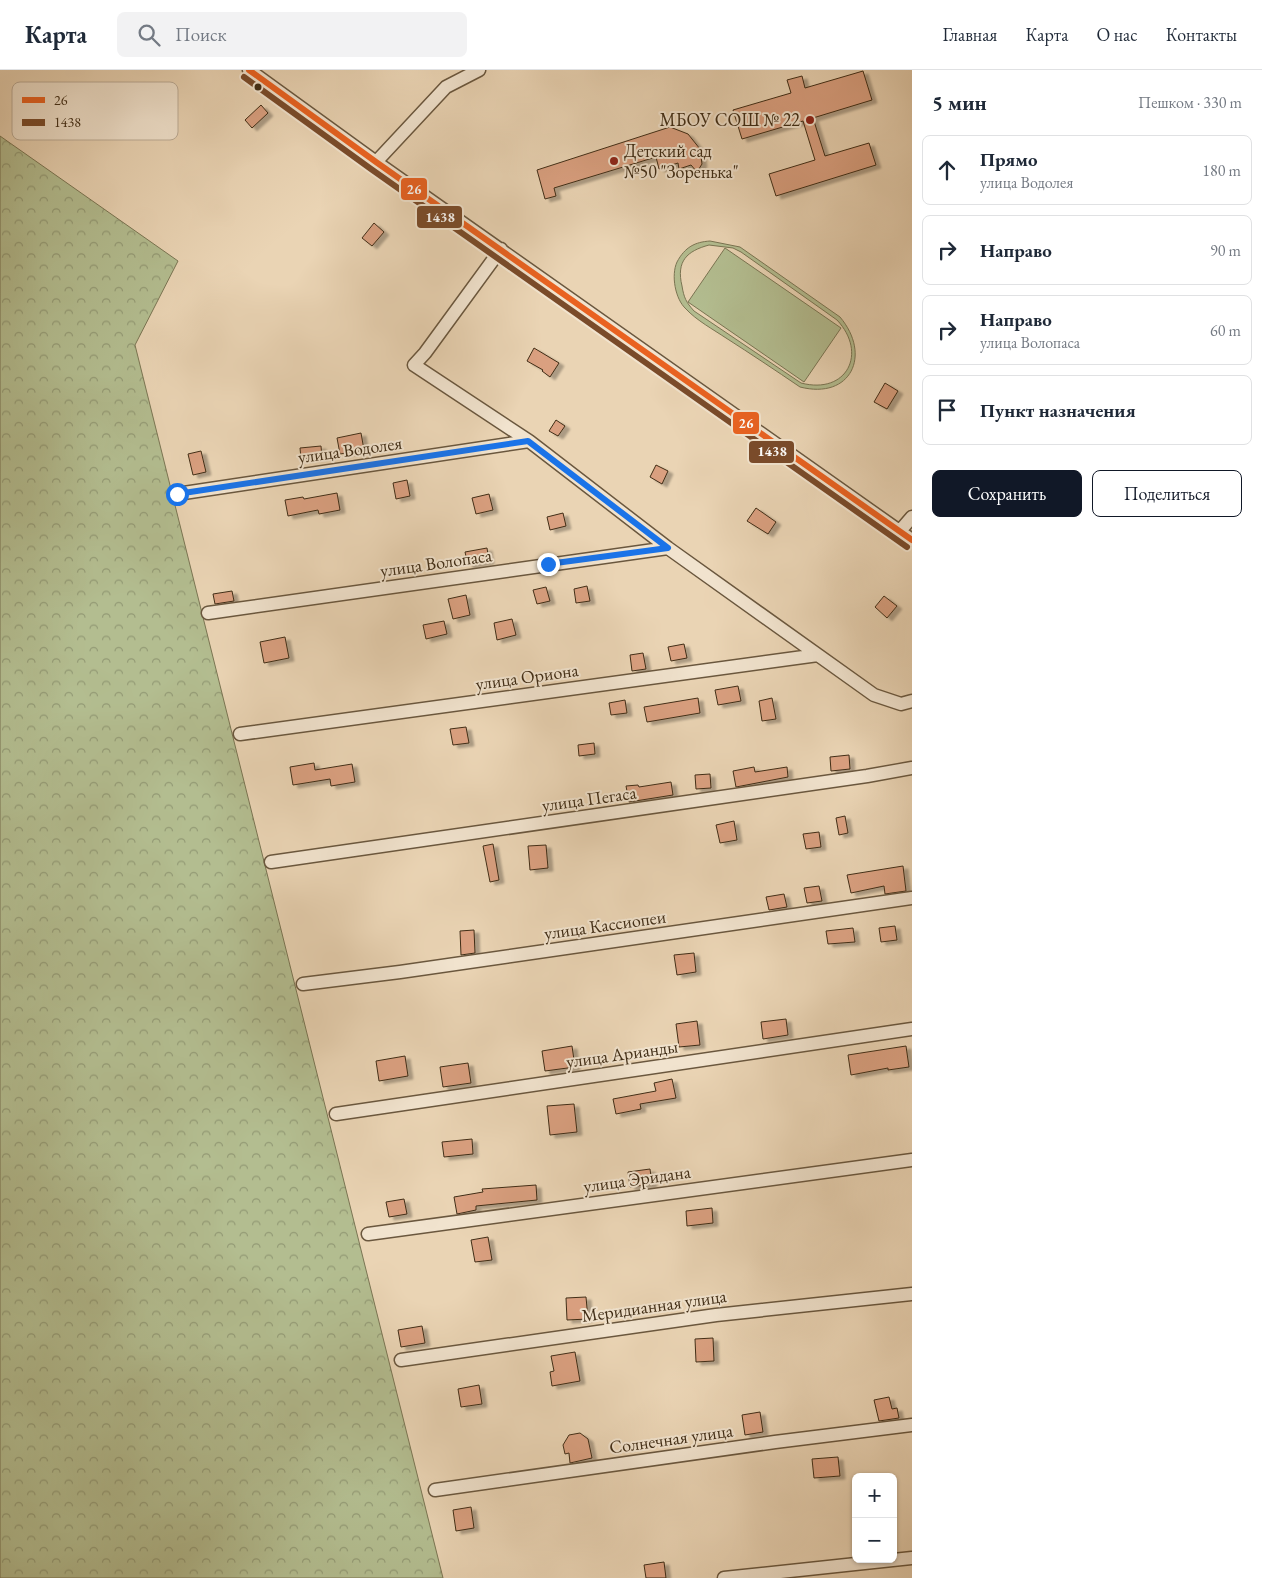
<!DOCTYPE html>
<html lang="ru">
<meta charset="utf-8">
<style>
:root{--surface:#fff;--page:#f2f2f3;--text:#1f2937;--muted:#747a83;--line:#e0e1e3;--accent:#111827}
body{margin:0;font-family:"EB Garamond",serif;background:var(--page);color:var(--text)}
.controls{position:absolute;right:15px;bottom:15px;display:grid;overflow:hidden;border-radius:8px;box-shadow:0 1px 4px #0004}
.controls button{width:45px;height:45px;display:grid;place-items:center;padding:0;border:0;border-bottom:1px solid var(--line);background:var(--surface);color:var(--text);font:25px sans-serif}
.stop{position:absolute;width:15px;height:15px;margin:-11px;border:4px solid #1a73e8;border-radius:50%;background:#fff}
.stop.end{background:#1a73e8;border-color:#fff;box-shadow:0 1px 5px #0008}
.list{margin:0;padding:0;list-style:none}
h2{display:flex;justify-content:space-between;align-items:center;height:65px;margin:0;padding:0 20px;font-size:21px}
h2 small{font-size:16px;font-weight:400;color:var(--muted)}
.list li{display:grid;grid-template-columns:32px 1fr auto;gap:15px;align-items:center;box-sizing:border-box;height:70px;margin:0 10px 10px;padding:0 10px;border:1px solid var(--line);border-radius:8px}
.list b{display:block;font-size:19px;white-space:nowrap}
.list p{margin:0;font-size:16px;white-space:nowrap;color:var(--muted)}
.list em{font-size:16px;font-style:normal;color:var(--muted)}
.actions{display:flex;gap:10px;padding:15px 20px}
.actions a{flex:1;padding:11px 0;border:1px solid var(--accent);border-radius:8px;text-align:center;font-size:18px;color:var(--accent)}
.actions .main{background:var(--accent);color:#fff}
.icon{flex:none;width:28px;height:28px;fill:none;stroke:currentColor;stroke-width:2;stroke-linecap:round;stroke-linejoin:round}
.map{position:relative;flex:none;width:912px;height:1508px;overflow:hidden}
header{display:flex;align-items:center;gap:30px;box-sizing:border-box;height:70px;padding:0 25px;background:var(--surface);border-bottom:1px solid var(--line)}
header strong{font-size:24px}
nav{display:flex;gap:28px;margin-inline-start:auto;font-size:18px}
.search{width:350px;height:45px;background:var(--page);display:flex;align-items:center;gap:12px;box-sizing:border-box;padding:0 18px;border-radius:8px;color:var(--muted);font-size:19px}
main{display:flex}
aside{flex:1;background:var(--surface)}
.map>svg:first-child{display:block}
.forest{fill:url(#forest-crowns);stroke:#7a7553}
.pitch{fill:#b3bd90;stroke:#7a7553;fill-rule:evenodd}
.building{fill:#daa080;stroke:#402d16;filter:url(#shadow)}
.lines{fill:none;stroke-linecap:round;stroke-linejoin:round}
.street-casing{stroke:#6a573e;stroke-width:15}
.street{stroke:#f1e3ce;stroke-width:12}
.bus-1-casing{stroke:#f1e3ce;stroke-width:10}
.bus-2-casing{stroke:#f1e3ce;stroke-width:10}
.bus-1{stroke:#e96221;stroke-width:6}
.bus-2{stroke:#7a4b2a;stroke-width:6}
.route{stroke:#1a73e8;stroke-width:6}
.bus-dot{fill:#402d16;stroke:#f1e3ce;stroke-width:2}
.poi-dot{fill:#8f2418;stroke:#f1e3ce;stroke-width:2}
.labels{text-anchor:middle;stroke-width:4;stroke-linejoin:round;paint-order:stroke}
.poi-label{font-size:18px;fill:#402d16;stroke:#f1e3ce;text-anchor:end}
.street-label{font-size:18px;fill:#402d16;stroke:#f1e3ce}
.key{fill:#f1e3ce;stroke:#bcac97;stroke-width:1}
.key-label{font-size:14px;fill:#402d16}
.line-badge{stroke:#f1e3ce;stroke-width:2}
.badge-label{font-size:14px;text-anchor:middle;font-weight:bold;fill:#fff}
</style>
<header>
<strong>Карта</strong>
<div class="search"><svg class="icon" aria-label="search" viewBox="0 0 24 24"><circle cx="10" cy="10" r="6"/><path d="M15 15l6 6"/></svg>Поиск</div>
<nav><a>Главная</a><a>Карта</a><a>О нас</a><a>Контакты</a></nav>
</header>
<main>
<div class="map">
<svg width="912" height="1508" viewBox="0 0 912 1508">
<defs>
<pattern id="forest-crowns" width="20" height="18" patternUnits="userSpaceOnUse" patternTransform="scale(1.25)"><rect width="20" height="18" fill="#b3bd90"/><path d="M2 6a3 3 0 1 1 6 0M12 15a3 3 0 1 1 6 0" fill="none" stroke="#939a75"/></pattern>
<filter id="shadow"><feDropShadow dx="5" dy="3" stdDeviation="1" flood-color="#0004"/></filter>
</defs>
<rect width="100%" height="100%" fill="#ead4b4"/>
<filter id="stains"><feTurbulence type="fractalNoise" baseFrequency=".004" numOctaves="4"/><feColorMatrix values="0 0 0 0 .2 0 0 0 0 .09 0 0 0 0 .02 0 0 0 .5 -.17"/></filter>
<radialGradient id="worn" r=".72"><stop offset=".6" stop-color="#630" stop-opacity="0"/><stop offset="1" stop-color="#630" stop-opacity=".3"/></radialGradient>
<path class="forest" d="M 0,66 L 178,191 L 135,275 L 443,1508 L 0,1508 Z"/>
<path class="pitch" d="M 710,171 L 740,177 L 840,247 C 872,285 851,330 800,317 C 775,300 751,284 726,268 C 714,260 696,250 686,239 C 675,229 671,205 677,192 C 685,177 695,172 710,171 ZM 709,175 L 733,178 L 741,182 L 837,250 C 868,283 847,325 801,313 L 694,241 C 686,232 684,228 682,216 C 676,191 687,181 709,175 Z
M 725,178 L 841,258 L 804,312 L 688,232 Z"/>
<path class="building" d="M 863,1 L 872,30 L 813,48 L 825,86 L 869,73 L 876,95 L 776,126 L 769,104 L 815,90 L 803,51 L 742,69 L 733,40 L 791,23 L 787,10 L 802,6 L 805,18 Z
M 261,35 L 268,43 L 252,58 L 245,50 Z
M 670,57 L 688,64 L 700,79 L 702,94 L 697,102 L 691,95 L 679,99 L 678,93 L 659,99 L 656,87 L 554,118 L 556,126 L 545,129 L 537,100 Z
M 374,153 L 384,162 L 372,176 L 362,168 Z
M 534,278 L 559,293 L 550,307 L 542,301 L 543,300 L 527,291 Z
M 885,313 L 898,321 L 887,339 L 874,332 Z
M 556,350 L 565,356 L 558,366 L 549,361 Z
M 361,363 L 364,380 L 340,384 L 337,368 Z
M 321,376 L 322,387 L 301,389 L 300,378 Z
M 201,381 L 206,402 L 193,405 L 188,384 Z
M 656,395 L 668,401 L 662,414 L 650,407 Z
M 407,410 L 410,426 L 396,429 L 393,413 Z
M 337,423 L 340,440 L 319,444 L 318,440 L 288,446 L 285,430 L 303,427 L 304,429 Z
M 489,424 L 493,440 L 476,444 L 472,428 Z
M 756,438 L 776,452 L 768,464 L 747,451 Z
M 563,443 L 566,456 L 550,460 L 547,447 Z
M 487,478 L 489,491 L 468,495 L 465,482 Z
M 587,516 L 590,531 L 576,533 L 574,519 Z
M 546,517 L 550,531 L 537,534 L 533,520 Z
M 232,521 L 234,531 L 215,534 L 213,524 Z
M 466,525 L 470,545 L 453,549 L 448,529 Z
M 884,526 L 897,536 L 887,548 L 875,537 Z
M 512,549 L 516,565 L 497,570 L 494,553 Z
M 444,551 L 447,564 L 426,569 L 423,555 Z
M 285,567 L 289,588 L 264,593 L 260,572 Z
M 684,574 L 687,588 L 671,591 L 668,577 Z
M 643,583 L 646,599 L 632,601 L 630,585 Z
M 738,616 L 741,631 L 718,635 L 715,620 Z
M 698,628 L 700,643 L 647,652 L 644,637 Z
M 772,628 L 776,649 L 762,651 L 759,631 Z
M 625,630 L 627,643 L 611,645 L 609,633 Z
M 466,657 L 469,673 L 453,675 L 450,659 Z
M 594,673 L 595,684 L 579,686 L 578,675 Z
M 849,685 L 850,699 L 831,701 L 830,687 Z
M 314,693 L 315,700 L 352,694 L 355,712 L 331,716 L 330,709 L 293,715 L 290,697 Z
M 754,697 L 755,702 L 787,697 L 788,707 L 736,717 L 733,701 Z
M 710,704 L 711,718 L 696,719 L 695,705 Z
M 671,712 L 673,725 L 629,732 L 626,716 L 638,715 L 639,717 Z
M 845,746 L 848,763 L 839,765 L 836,748 Z
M 734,751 L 737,770 L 720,773 L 716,755 Z
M 819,762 L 821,777 L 806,779 L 803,764 Z
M 493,774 L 499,810 L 490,812 L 483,776 Z
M 546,775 L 548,798 L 530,800 L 528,776 Z
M 903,796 L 906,821 L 885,824 L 884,816 L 851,823 L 847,805 Z
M 819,816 L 822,831 L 807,833 L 804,818 Z
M 784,824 L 787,837 L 769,840 L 766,827 Z
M 895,856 L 897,870 L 881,872 L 879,858 Z
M 853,858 L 855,872 L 828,874 L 826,861 Z
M 474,860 L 475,883 L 461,885 L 460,861 Z
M 694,883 L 696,902 L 677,905 L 674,885 Z
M 786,949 L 788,965 L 763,969 L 761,952 Z
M 697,951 L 700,975 L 679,977 L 676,954 Z
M 572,976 L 575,997 L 545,1001 L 542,981 Z
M 906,976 L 909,997 L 888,1000 L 888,998 L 851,1005 L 848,985 Z
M 405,986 L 408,1006 L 379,1011 L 376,991 Z
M 468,993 L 471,1013 L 443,1017 L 440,997 Z
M 672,1009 L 676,1028 L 640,1034 L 641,1039 L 616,1044 L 613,1029 L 656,1021 L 654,1013 Z
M 574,1034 L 577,1062 L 550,1065 L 547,1036 Z
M 472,1069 L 473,1084 L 444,1087 L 442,1072 Z
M 650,1099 L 652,1114 L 630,1117 L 628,1102 Z
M 536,1115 L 537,1130 L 476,1136 L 476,1140 L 457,1144 L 454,1127 L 483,1122 L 482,1119 Z
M 404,1129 L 407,1144 L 389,1147 L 386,1132 Z
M 712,1138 L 713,1153 L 687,1156 L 686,1141 Z
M 488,1167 L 492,1190 L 475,1192 L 471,1170 Z
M 586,1227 L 588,1249 L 567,1250 L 566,1228 Z
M 422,1256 L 425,1273 L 401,1277 L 398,1260 Z
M 713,1268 L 714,1291 L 696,1292 L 695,1269 Z
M 575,1282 L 580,1311 L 552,1316 L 550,1302 L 554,1301 L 551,1286 Z
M 479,1315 L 482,1334 L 461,1337 L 458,1319 Z
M 889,1327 L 892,1339 L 897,1338 L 899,1348 L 879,1351 L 874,1330 Z
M 760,1342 L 763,1362 L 745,1365 L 742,1345 Z
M 580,1363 L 588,1369 L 592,1388 L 570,1393 L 569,1383 L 565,1384 L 563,1375 L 569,1365 Z
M 838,1387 L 840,1406 L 814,1408 L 812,1389 Z
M 471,1437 L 474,1458 L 456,1461 L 453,1440 Z
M 664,1492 L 666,1508 L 646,1508 L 644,1495 Z"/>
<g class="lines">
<defs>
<path id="street" d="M 249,0 L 376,92 L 912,470
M 376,92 L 446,17 L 479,0
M 501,179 L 425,283 L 414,295 L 529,371 L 668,478 L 874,625 L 901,634 L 912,631
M 177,424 L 529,371
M 899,462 L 912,447
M 208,543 L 668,478
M 240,664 L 818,585
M 271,792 L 867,706 L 912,698
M 303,914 L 400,902 L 912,828
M 336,1044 L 912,959
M 368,1164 L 912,1090
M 401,1290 L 716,1245 L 912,1224
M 435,1420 L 775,1372 L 912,1355
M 724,1508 L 912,1488"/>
</defs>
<use href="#street" class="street-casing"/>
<use href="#street" class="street"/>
<defs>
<path id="bus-1" d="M 249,0 L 376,92 L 912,470"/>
<path id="bus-2" d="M 244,7 L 371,99 L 907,477"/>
</defs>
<use href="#bus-1" class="bus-1-casing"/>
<use href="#bus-2" class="bus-2-casing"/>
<use href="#bus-1" class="bus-1"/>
<use href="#bus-2" class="bus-2"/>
</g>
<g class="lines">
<path class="route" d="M 177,424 L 528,371 L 668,478 L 548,494"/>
</g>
<circle class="bus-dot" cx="258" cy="17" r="4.5"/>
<g class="poi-dot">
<circle cx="810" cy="50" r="5"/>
<circle cx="614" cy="91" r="5"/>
</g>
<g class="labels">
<g class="poi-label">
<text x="800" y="56">МБОУ СОШ № 22</text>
<text x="624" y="87" text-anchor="start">Детский сад<tspan x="624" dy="21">№50 "Зоренька"</tspan></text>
</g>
<g class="street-label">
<text transform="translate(350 380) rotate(-8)" y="6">улица Водолея</text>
<text transform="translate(436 493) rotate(-8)" y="6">улица Волопаса</text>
<text transform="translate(527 607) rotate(-8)" y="6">улица Ориона</text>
<text transform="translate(589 729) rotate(-8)" y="6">улица Пегаса</text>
<text transform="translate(605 855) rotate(-8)" y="6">улица Кассиопеи</text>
<text transform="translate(622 984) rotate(-8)" y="6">улица Арианды</text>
<text transform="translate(637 1109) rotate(-8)" y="6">улица Эридана</text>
<text transform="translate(654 1236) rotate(-8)" y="6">Меридианная улица</text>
<text transform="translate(671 1369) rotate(-8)" y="6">Солнечная улица</text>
</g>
</g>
<rect x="12" y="12" width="166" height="58" rx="8" class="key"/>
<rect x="22" y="27" width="23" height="6" fill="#e96221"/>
<rect x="22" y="49" width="23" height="7" fill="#7a4b2a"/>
<g class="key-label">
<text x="54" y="35">26</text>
<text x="54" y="57">1438</text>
</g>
<g class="line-badge">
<rect x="400" y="107" width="28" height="24" rx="5" fill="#e96221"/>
<rect x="416" y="135" width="47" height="24" rx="5" fill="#7a4b2a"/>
<rect x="732" y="341" width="28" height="24" rx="5" fill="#e96221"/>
<rect x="748" y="370" width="47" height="24" rx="5" fill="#7a4b2a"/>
</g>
<g class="badge-label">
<text x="414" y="124">26</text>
<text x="440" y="152">1438</text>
<text x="746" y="358">26</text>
<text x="772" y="386">1438</text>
</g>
<rect width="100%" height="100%" filter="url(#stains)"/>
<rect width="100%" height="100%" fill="url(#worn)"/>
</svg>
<div class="controls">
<button>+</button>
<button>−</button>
</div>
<div class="stop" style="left:177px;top:424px"></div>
<div class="stop end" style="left:548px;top:494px"></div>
</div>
<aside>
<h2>5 мин<small>Пешком · 330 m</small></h2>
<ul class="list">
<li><svg class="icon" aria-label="ahead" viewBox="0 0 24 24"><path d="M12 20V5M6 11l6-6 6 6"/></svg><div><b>Прямо</b><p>улица Водолея</p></div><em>180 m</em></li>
<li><svg class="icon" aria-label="right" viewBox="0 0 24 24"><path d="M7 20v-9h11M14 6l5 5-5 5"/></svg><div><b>Направо</b></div><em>90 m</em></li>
<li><svg class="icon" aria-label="right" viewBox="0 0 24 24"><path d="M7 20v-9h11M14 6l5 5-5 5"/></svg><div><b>Направо</b><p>улица Волопаса</p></div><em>60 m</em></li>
<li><svg class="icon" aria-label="arrive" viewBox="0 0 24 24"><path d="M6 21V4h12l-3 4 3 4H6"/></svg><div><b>Пункт назначения</b></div></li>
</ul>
<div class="actions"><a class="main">Сохранить</a><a>Поделиться</a></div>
</aside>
</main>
